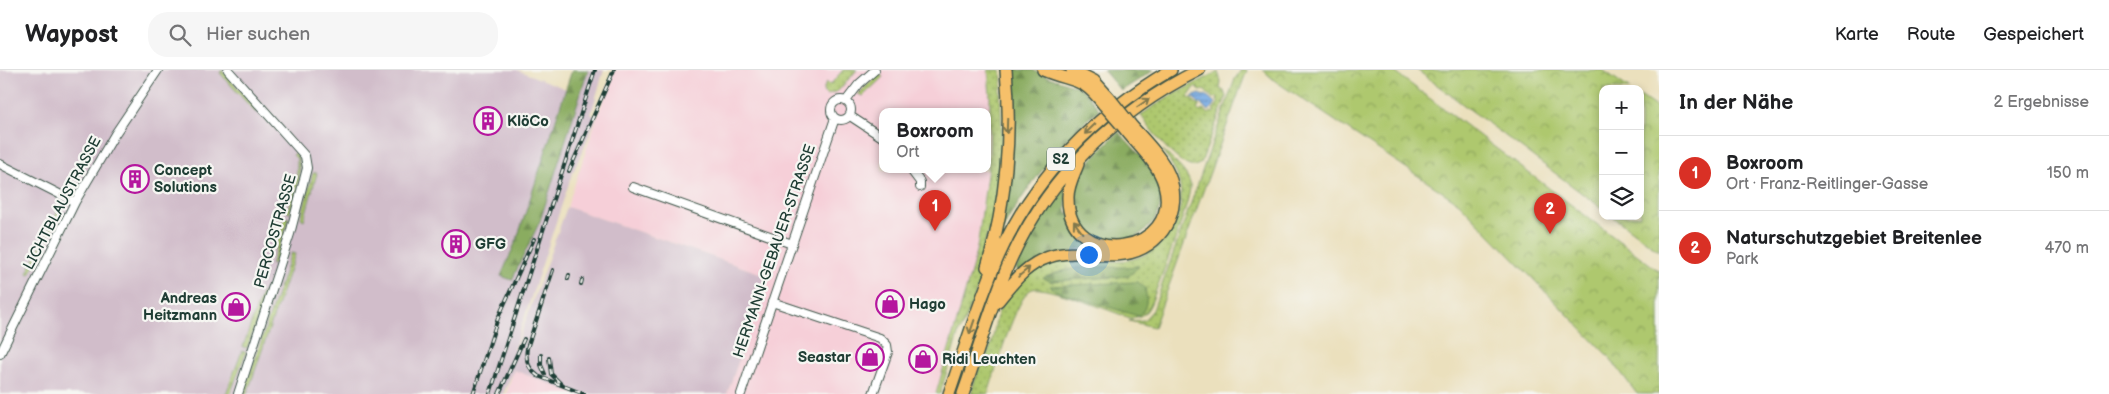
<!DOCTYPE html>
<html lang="de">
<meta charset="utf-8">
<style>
:root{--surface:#fff;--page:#f6f6f6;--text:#202124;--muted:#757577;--line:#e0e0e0;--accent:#d93025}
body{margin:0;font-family:"Balsamiq Sans",sans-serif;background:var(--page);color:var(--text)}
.controls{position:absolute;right:15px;top:15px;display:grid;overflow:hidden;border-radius:10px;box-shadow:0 2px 8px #0003}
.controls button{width:45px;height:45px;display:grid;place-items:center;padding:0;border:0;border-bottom:1px solid var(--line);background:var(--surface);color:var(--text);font:25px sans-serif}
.you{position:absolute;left:1088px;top:184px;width:18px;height:18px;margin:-12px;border:4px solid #fff;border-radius:50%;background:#1a73e8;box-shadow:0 0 0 8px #1a73e833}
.badge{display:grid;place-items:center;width:32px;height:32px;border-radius:50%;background:var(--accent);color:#fff;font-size:16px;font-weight:700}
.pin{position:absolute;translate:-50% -41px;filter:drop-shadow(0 1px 2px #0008)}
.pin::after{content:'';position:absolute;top:26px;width:18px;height:15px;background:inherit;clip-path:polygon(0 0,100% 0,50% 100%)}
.popup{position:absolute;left:879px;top:38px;width:112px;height:65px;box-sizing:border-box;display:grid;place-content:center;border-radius:10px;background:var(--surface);filter:drop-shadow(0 1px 4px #0005);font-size:16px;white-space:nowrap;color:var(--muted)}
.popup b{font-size:19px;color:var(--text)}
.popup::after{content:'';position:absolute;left:50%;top:100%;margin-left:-10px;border:10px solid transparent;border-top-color:var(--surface)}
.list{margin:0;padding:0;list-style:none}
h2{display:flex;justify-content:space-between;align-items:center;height:65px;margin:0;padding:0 20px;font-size:21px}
h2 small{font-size:16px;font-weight:400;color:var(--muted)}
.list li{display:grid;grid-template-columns:32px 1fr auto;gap:15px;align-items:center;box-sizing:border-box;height:75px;padding:0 20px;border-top:1px solid var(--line)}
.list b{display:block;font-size:19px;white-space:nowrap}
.list p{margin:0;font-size:16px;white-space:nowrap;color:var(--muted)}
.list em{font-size:16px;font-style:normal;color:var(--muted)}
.icon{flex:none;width:28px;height:28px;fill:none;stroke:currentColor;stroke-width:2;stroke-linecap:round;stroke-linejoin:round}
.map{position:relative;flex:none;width:1659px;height:324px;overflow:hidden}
header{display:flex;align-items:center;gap:30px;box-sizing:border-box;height:70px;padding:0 25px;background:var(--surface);border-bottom:1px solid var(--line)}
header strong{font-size:24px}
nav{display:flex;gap:28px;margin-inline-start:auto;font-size:18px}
.search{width:350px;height:45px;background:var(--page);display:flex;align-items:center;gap:12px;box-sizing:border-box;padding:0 18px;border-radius:20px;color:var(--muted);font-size:19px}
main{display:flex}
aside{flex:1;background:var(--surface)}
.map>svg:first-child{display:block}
.built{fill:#f6cfd8}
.industrial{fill:#d1bdca}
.grass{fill:url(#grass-dots);stroke:#668251;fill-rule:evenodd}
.forest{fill:url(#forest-firs);stroke:#54744a}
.park{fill:url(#park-crowns);stroke:#668251}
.water{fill:url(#water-rules);stroke:#4c748c}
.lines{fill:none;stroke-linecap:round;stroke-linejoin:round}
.minor-casing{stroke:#3e5549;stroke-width:10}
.highway-casing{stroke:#3e5549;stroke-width:14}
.minor{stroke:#fff;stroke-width:8}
.highway{stroke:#f6c06b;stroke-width:11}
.rail-casing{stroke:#1f3d34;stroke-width:4}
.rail{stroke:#f6f6f2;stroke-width:2;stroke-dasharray:5.5;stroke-linecap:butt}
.highway-bridge-casing{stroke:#3e5549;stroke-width:14;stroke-linecap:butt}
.highway-bridge{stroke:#f6c06b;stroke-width:11}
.oneway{stroke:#80784d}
.labels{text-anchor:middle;stroke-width:4.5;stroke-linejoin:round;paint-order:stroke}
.shield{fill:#f6f6f2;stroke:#60746d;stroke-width:1}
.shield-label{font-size:14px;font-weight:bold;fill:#1f3d34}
.poi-label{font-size:15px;font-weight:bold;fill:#1f3d34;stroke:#f6f6f2;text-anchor:start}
.street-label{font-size:15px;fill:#1f3d34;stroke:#f6f6f2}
</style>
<header>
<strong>Waypost</strong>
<div class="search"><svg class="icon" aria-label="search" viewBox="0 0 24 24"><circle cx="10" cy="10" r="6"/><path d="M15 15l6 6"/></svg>Hier suchen</div>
<nav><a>Karte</a><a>Route</a><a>Gespeichert</a></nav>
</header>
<main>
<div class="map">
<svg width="1659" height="324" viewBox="0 0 1659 324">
<defs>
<pattern id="grass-dots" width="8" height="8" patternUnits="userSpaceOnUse" patternTransform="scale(1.25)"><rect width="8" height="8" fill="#aec86e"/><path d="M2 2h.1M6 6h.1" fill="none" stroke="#8da45b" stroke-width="1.8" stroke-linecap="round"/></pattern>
<pattern id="forest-firs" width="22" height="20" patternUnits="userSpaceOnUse" patternTransform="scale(1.25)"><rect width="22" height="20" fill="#8aac61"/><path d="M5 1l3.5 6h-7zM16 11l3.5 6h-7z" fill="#708d51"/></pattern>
<pattern id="park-crowns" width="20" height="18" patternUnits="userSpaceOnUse" patternTransform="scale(1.25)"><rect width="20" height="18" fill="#aec86e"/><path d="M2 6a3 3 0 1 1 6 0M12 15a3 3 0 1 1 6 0" fill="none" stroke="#8da45b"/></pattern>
<pattern id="water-rules" width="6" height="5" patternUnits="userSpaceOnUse" patternTransform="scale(1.25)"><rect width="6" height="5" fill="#79ace5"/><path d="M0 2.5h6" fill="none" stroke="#638dba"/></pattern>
</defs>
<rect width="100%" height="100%" fill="#f6f6f2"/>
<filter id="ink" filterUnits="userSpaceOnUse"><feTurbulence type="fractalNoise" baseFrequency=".02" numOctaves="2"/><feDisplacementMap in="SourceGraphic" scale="10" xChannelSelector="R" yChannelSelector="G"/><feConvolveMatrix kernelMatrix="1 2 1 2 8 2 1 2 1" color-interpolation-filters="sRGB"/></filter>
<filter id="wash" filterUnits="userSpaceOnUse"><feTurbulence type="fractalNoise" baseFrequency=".0096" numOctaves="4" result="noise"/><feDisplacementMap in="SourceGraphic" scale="20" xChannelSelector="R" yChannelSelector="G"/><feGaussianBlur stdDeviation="1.12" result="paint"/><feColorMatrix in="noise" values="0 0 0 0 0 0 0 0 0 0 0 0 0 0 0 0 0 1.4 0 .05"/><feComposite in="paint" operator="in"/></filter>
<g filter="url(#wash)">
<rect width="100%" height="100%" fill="#ebe0bd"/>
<path class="built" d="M 613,0 L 988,0 L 990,27 L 988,99 L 988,42 L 882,42 L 882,100 L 987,100 L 974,195 L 935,324 L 727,324 L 768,206 L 567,137 Z
M 514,300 L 576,324 L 506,324 Z"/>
<path class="industrial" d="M 0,0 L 517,0 L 566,19 L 517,169 L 501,205 L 512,210 L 540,151 L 588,0 L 604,0 L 591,44 L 597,47 L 571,107 L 514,279 L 515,280 L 567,137 L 768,206 L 727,324 L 576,324 L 514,300 L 503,324 L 0,324 Z"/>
<path class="grass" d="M 222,0 L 258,40 L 256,43 L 220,3 Z
M 843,0 L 857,0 L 838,21 L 827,25 L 823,22 L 826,12 L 830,15 Z
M 988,0 L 1001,0 L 1002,16 L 1000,21 L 1002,68 L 993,155 C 983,165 984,183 983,196 C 982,211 969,239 963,255 L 959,261 L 940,324 L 936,324 L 973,195 L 978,172 L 989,90 L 990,27 Z
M 1241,0 L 1247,0 L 1154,257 L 1129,251 L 1144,250 L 1153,240 L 1235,9 Z
M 1218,2 L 1221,11 L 1220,19 L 1224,21 L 1226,27 L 1201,93 C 1197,95 1194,97 1190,96 C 1175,92 1149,58 1141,45 L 1168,27 ZM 1195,17 L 1201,21 L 1204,20 L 1214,29 L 1216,27 L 1218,28 L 1217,31 L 1219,32 L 1213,40 L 1215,41 L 1213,43 L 1211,42 L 1209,44 L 1203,39 L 1200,42 L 1197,39 L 1200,36 L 1188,27 Z
M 879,3 L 883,7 L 863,26 L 858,24 Z
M 1163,80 C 1171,89 1187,101 1190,113 C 1193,127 1159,212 1152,231 C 1147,243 1143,247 1130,248 C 1113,242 1045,215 1032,219 C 1016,225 994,306 988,324 L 971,324 C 974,313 977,302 982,292 C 983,288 987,286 988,282 C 993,272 994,261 996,250 C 1001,231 1018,209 1034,199 C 1069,178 1090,194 1123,191 C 1156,187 1181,161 1181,127 C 1181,116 1178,104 1172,95 C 1169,90 1164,84 1163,80 ZM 1138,196 L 1129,206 L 1050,211 L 1044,208 C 1074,193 1105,201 1138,196 Z
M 296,83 C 305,103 295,123 290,143 L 287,142 L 297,104 L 297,89 L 293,85 Z
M 313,103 L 317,103 L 304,150 L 301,148 Z
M 58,141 L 61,143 L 30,204 L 27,203 Z
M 285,147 L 289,148 L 275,193 L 271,195 Z
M 291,183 L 295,184 L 247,324 L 243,324 Z
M 262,222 L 266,224 L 247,278 L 243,277 Z
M 242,281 L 246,282 L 230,324 L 226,324 Z"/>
<path class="forest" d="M 572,0 L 588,0 L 540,151 L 512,210 L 501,206 L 517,169 Z
M 1010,0 L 1033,0 L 1040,4 L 1076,16 L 1083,20 L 1099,39 C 1059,75 1027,116 1000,163 Z
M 1103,0 L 1154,0 L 1121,21 Z
M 1119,62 C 1133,78 1151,94 1158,113 C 1170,144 1143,172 1113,172 C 1103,172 1089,164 1083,156 C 1054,120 1094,85 1119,62 Z
M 1066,115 L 1066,141 L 1100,178 L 1099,181 L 1079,179 L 1018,201 L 1016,199 L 1037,157 Z
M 1139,196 L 1129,206 L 1050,211 L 1043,208 C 1059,202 1074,197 1092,197 C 1108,197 1122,198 1139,196 Z
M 1138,212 L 1145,218 C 1147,229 1148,238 1138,246 L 1056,221 L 1050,216 Z"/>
<path class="park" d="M 1263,0 L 1392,0 L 1659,201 L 1659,324 L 1637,324 L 1610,288 L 1459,133 L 1275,11 Z
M 1417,0 L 1603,0 L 1630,19 L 1603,19 L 1603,139 Z
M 1640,26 L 1659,39 L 1659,181 L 1612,146 L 1640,146 Z"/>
<path class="water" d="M 1200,24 L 1204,26 L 1206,25 L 1215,33 L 1209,41 L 1192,27 Z"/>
</g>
<g filter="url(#ink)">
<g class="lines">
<defs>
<path id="minor" d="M 228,0 L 305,86 L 307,98 L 290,164 L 238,324
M831 40a10 10 0 1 1 20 0a10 10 0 1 1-20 0Z
M 846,31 L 859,14 L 875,0
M 850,46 L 882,67
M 0,94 L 75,132
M 911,100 L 920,112 L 920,117
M 633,117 L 792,174
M 772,232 L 880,268 L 887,275 L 888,282 L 873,324
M 0,284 L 75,132 L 115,64 L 158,0
M 741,324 L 835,48"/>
<path id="highway" d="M 1043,0 C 1074,13 1081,5 1104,35
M 1072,0 L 1094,11 L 1111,30
M 1078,94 C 1074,105 1068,115 1068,127 C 1067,202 1184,185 1164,114 C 1158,93 1137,75 1124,58
M 987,197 C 1006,135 1012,64 1006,0
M 998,231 C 1013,213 1025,195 1049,187 C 1074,178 1098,188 1124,184 C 1161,179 1184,140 1169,105 C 1161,86 1143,69 1130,54
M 949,324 C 965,278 979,230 999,185 C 1034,106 1097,43 1171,0
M 963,324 C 979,280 991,234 1010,191 C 1048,107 1117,41 1199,0"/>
</defs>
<use href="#minor" class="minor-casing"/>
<use href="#highway" class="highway-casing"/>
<use href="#minor" class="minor"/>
<use href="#highway" class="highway"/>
<defs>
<path id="rail" d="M 569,101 L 614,0
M 553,200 L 527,278 C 525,290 528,299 538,306 L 584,324
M 568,209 L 569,205
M 581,214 L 582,210
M 541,285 L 541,295 L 545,304
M 549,288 L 551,304 L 560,313
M 473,324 L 498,248 L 534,169
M 490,324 L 595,0
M 499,324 L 524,269"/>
</defs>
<use href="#rail" class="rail-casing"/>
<use href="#rail" class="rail"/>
<defs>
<path id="highway-bridge" d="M 1111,30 L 1130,54
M 1104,35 L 1124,58"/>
</defs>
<use href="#highway-bridge" class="highway-bridge-casing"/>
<use href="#highway-bridge" class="highway-bridge"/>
</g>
<defs><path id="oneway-shaft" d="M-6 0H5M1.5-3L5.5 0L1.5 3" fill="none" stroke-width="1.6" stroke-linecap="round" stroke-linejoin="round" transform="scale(1.25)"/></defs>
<g class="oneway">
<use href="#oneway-shaft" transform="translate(1143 33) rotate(-35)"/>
<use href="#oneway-shaft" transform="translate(1007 56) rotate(92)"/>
<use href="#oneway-shaft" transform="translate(1090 59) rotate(136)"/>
<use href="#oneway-shaft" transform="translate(1078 157) rotate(-126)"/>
<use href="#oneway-shaft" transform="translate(1024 202) rotate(-40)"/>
<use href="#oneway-shaft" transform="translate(972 257) rotate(109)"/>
</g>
</g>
<defs>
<symbol id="building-ring" viewBox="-11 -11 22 22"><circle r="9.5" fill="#f6f6f2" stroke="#b5179e" stroke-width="1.5"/><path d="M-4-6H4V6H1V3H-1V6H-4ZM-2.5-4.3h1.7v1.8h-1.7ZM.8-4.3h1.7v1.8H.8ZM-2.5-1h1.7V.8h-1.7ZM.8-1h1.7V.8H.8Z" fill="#b5179e"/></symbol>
<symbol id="shop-ring" viewBox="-11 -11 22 22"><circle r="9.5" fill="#f6f6f2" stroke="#b5179e" stroke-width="1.5"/><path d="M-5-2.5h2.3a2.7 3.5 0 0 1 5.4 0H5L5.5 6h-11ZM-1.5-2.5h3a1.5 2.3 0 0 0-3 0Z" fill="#b5179e"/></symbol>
</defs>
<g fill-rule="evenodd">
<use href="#building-ring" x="472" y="35" width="32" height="32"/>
<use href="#building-ring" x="119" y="93" width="32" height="32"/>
<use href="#building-ring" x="440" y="158" width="32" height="32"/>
<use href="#shop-ring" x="874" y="218" width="32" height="32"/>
<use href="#shop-ring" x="220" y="221" width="32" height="32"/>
<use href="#shop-ring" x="854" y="271" width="32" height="32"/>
<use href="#shop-ring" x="907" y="273" width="32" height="32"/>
</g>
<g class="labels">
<rect class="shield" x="1047" y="77.5" width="28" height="23" rx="4"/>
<g class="shield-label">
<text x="1061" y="94">S2</text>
</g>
<g class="poi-label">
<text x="507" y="56">KlöCo</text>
<text x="154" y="105">Concept<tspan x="154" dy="17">Solutions</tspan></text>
<text x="475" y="179">GFG</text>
<text x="217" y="233" text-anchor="end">Andreas<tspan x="217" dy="17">Heitzmann</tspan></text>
<text x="909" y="239">Hago</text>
<text x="851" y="292" text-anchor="end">Seastar</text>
<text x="942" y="294">Ridi Leuchten</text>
</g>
<g class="street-label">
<text transform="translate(62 133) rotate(-62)" y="5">LICHTBLAUSTRASSE</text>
<text transform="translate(275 161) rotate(-74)" y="5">PERCOSTRASSE</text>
<text transform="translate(774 181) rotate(-71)" y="5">HERMANN-GEBAUER-STRASSE</text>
</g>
</g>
</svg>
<div class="controls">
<button>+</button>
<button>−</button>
<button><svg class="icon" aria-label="layers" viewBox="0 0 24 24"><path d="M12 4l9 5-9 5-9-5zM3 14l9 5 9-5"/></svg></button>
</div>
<div class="you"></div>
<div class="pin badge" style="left:935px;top:161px">1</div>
<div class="popup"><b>Boxroom</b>Ort</div>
<div class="pin badge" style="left:1550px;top:164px">2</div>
</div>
<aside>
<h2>In der Nähe<small>2 Ergebnisse</small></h2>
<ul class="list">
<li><span class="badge">1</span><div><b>Boxroom</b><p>Ort · Franz-Reitlinger-Gasse</p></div><em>150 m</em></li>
<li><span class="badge">2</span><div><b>Naturschutzgebiet Breitenlee</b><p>Park</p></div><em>470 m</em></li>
</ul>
</aside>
</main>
